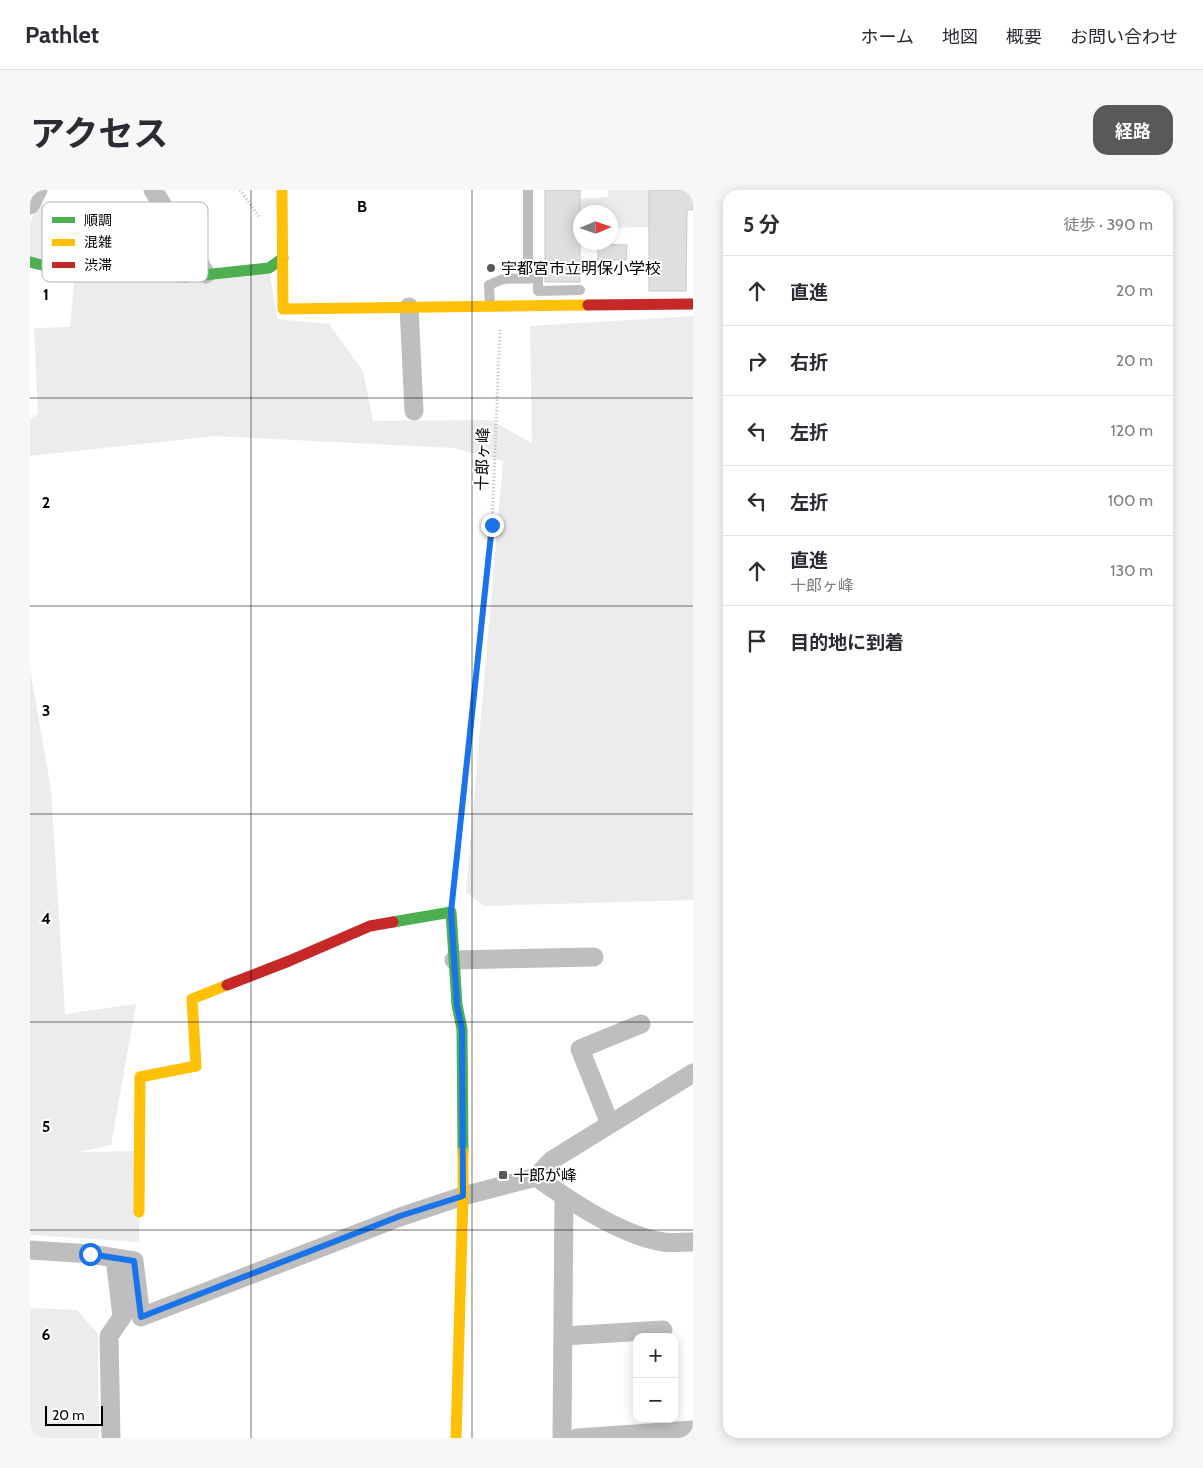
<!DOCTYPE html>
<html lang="ja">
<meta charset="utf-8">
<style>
:root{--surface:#fff;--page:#f7f7f7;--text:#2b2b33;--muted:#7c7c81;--line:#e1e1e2;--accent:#595959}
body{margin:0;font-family:Cabin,"Noto Sans JP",sans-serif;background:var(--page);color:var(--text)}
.controls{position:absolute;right:15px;bottom:15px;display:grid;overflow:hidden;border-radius:10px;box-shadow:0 2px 12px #0003}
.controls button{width:45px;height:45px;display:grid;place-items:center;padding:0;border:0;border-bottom:1px solid var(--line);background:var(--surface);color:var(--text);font:25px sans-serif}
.compass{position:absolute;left:543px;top:15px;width:45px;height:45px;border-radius:50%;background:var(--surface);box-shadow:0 2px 12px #0003;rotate:88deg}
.scale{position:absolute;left:15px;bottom:12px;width:58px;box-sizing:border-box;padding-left:5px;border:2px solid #000;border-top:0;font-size:14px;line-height:18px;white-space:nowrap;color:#000;-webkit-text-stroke:4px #fff;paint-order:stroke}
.stop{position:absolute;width:15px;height:15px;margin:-11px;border:4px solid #1a73e8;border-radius:50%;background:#fff}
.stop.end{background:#1a73e8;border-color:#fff;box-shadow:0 1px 5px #0008}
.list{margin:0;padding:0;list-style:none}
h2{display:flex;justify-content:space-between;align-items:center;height:65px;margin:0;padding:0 20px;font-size:21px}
h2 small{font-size:16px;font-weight:400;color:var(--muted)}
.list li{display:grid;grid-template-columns:32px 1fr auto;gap:15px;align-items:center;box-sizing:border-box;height:70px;padding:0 20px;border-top:1px solid var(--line)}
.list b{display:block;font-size:19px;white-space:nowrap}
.list p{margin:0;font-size:16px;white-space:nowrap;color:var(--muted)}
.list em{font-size:16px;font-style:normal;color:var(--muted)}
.icon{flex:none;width:28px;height:28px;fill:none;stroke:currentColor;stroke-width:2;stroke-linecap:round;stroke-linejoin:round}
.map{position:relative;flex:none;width:663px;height:1248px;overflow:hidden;border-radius:15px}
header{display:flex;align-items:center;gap:30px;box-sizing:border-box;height:70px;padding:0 25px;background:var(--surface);border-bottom:1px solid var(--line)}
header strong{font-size:24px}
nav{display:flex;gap:28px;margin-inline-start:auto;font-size:18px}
.intro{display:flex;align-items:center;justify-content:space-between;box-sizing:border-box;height:120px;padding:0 30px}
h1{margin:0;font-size:35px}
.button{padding:12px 22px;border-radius:15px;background:var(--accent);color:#fff;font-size:18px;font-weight:700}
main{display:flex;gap:30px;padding:0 30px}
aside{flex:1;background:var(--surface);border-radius:15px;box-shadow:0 2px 12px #0003}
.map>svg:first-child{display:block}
.green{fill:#ececec}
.building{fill:#dfdfdf;stroke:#c7c7c7}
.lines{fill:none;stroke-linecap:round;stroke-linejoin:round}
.path{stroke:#b9b9b9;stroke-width:3;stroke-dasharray:1 2.5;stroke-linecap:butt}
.lane{stroke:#bebebe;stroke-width:10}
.street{stroke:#bebebe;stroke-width:19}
.fast{stroke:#4caf50;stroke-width:11}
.slow{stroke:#ffc107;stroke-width:11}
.jam{stroke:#c62828;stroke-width:11}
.route{stroke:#1a73e8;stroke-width:6}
.grid{fill:none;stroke:#000;stroke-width:1;stroke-opacity:0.55}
.poi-dot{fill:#595959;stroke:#fff;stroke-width:2}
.labels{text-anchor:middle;stroke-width:4;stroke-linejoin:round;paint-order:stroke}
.poi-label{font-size:16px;fill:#000;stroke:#fff;text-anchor:start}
.street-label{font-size:16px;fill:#000;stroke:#fff}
.key{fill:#fff;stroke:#b2b2b2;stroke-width:1}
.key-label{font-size:14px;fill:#000}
.grid-label{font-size:16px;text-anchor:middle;font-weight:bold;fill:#000;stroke:#fff;stroke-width:4;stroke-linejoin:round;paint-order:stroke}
</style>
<header>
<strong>Pathlet</strong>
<nav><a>ホーム</a><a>地図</a><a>概要</a><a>お問い合わせ</a></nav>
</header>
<div class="intro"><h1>アクセス</h1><a class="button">経路</a></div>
<main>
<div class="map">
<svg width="663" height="1248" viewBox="0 0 663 1248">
<rect width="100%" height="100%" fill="#fff"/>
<path class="green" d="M 578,0 L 619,0 L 619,37 L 581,38 L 580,22 L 551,22 L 550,9 L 578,7 Z
M 11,11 L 48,76 L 0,68 L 0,32 Z
M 239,78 L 247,129 L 299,134 L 333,181 L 343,231 L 460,230 L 502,253 L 500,136 L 663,126 L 663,710 L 454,716 L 436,702 L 473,271 L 424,258 L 185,246 L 0,266 L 0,229 L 8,224 L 4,138 L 40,137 L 45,83 Z
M 0,479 L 21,600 L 35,824 L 106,814 L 81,955 L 49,962 L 110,961 L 109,1052 L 0,1045 Z
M 4,1118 L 47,1120 L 68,1144 L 69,1248 L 0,1248 L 0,1119 Z"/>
<path class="building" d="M 515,0 L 550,0 L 550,92 L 515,92 Z
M 619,0 L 663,0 L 663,20 L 657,20 L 656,101 L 619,101 Z
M 568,54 L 597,55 L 596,70 L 568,70 Z"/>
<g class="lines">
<path class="path" d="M 210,0 L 230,28
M 423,702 L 462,335 L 470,138"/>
<path class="lane" d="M 498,0 L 498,89
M 460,116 L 459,95 L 473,89 L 508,88 L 508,101 L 550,100"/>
<path class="street" d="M 123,0 L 176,84
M 0,15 L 8,0
M 379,117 L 384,221
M 424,770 L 564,767
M 580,934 L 550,859 L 611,834
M 506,987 C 541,1011 587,1043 628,1051 C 639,1054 652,1052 663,1052
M 0,1060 L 61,1064 L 104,1071 L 111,1127 L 370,1027 L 433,1006 L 506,987 L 522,970 L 663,883
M 533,1146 L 633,1140
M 81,1248 L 79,1146 L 92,1127 L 85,1068
M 532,1248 L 534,1007
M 547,1248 L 663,1240"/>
<path class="fast" d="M 0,72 L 45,83 L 155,87 L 239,78 L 253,68
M 363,732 L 421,722 L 427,815 L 432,839 L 433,962"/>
<path class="slow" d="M 252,0 L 253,119 L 558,115
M 109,1022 L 110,887 L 166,876 L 162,809 L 197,795
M 426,1248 L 433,1006 L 433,962"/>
<path class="jam" d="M 558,115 L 663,114
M 197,795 L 259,771 L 340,736 L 363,732"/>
</g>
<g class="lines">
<path class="route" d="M 60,1064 L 104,1071 L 111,1127 L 370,1026 L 433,1006 L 432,839 L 427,815 L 421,722 L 462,335"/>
</g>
<path class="grid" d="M 221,0 L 221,1248M 442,0 L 442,1248M 0,208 L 663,208M 0,416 L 663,416M 0,624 L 663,624M 0,832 L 663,832M 0,1040 L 663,1040"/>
<g class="poi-dot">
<circle cx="461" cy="78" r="5"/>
<rect x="468" y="980" width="10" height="10" rx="2.5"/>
</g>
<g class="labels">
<g class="poi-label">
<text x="471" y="84">宇都宮市立明保小学校</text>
<text x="483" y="991">十郎が峰</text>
</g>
<g class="street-label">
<text transform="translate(452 269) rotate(-88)" y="6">十郎ヶ峰</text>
</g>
</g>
<rect x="12" y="12" width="166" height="80" rx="8" class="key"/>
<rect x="22" y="27" width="23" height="6" fill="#4caf50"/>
<rect x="22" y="49" width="23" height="7" fill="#ffc107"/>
<rect x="22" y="72" width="23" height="6" fill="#c62828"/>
<g class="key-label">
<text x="54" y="35">順調</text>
<text x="54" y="57">混雑</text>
<text x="54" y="80">渋滞</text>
</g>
<g class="grid-label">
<text x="332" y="22">B</text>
<text x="16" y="110">1</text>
<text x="16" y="318">2</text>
<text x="16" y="526">3</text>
<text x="16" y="734">4</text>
<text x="16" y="942">5</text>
<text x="16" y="1150">6</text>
</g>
</svg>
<div class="controls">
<button>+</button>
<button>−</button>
</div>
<svg class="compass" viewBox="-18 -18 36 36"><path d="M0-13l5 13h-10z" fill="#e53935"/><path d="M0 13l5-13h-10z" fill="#7c7c81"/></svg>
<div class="scale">20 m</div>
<div class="stop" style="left:60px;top:1064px"></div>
<div class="stop end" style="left:462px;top:335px"></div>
</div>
<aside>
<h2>5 分<small>徒歩 · 390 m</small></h2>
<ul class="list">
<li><svg class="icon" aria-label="ahead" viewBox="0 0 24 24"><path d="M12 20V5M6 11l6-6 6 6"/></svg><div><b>直進</b></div><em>20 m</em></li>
<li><svg class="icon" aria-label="right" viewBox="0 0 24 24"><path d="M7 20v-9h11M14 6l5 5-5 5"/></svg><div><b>右折</b></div><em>20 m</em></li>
<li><svg class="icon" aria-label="left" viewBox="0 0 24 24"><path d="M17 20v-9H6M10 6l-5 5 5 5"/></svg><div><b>左折</b></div><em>120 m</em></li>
<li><svg class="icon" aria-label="left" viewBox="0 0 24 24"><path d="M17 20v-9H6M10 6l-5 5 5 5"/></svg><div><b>左折</b></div><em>100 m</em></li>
<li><svg class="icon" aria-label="ahead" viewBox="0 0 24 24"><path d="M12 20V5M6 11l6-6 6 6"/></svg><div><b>直進</b><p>十郎ヶ峰</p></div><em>130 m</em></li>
<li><svg class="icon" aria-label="arrive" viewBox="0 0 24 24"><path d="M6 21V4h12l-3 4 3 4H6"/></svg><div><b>目的地に到着</b></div></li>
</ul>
</aside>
</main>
